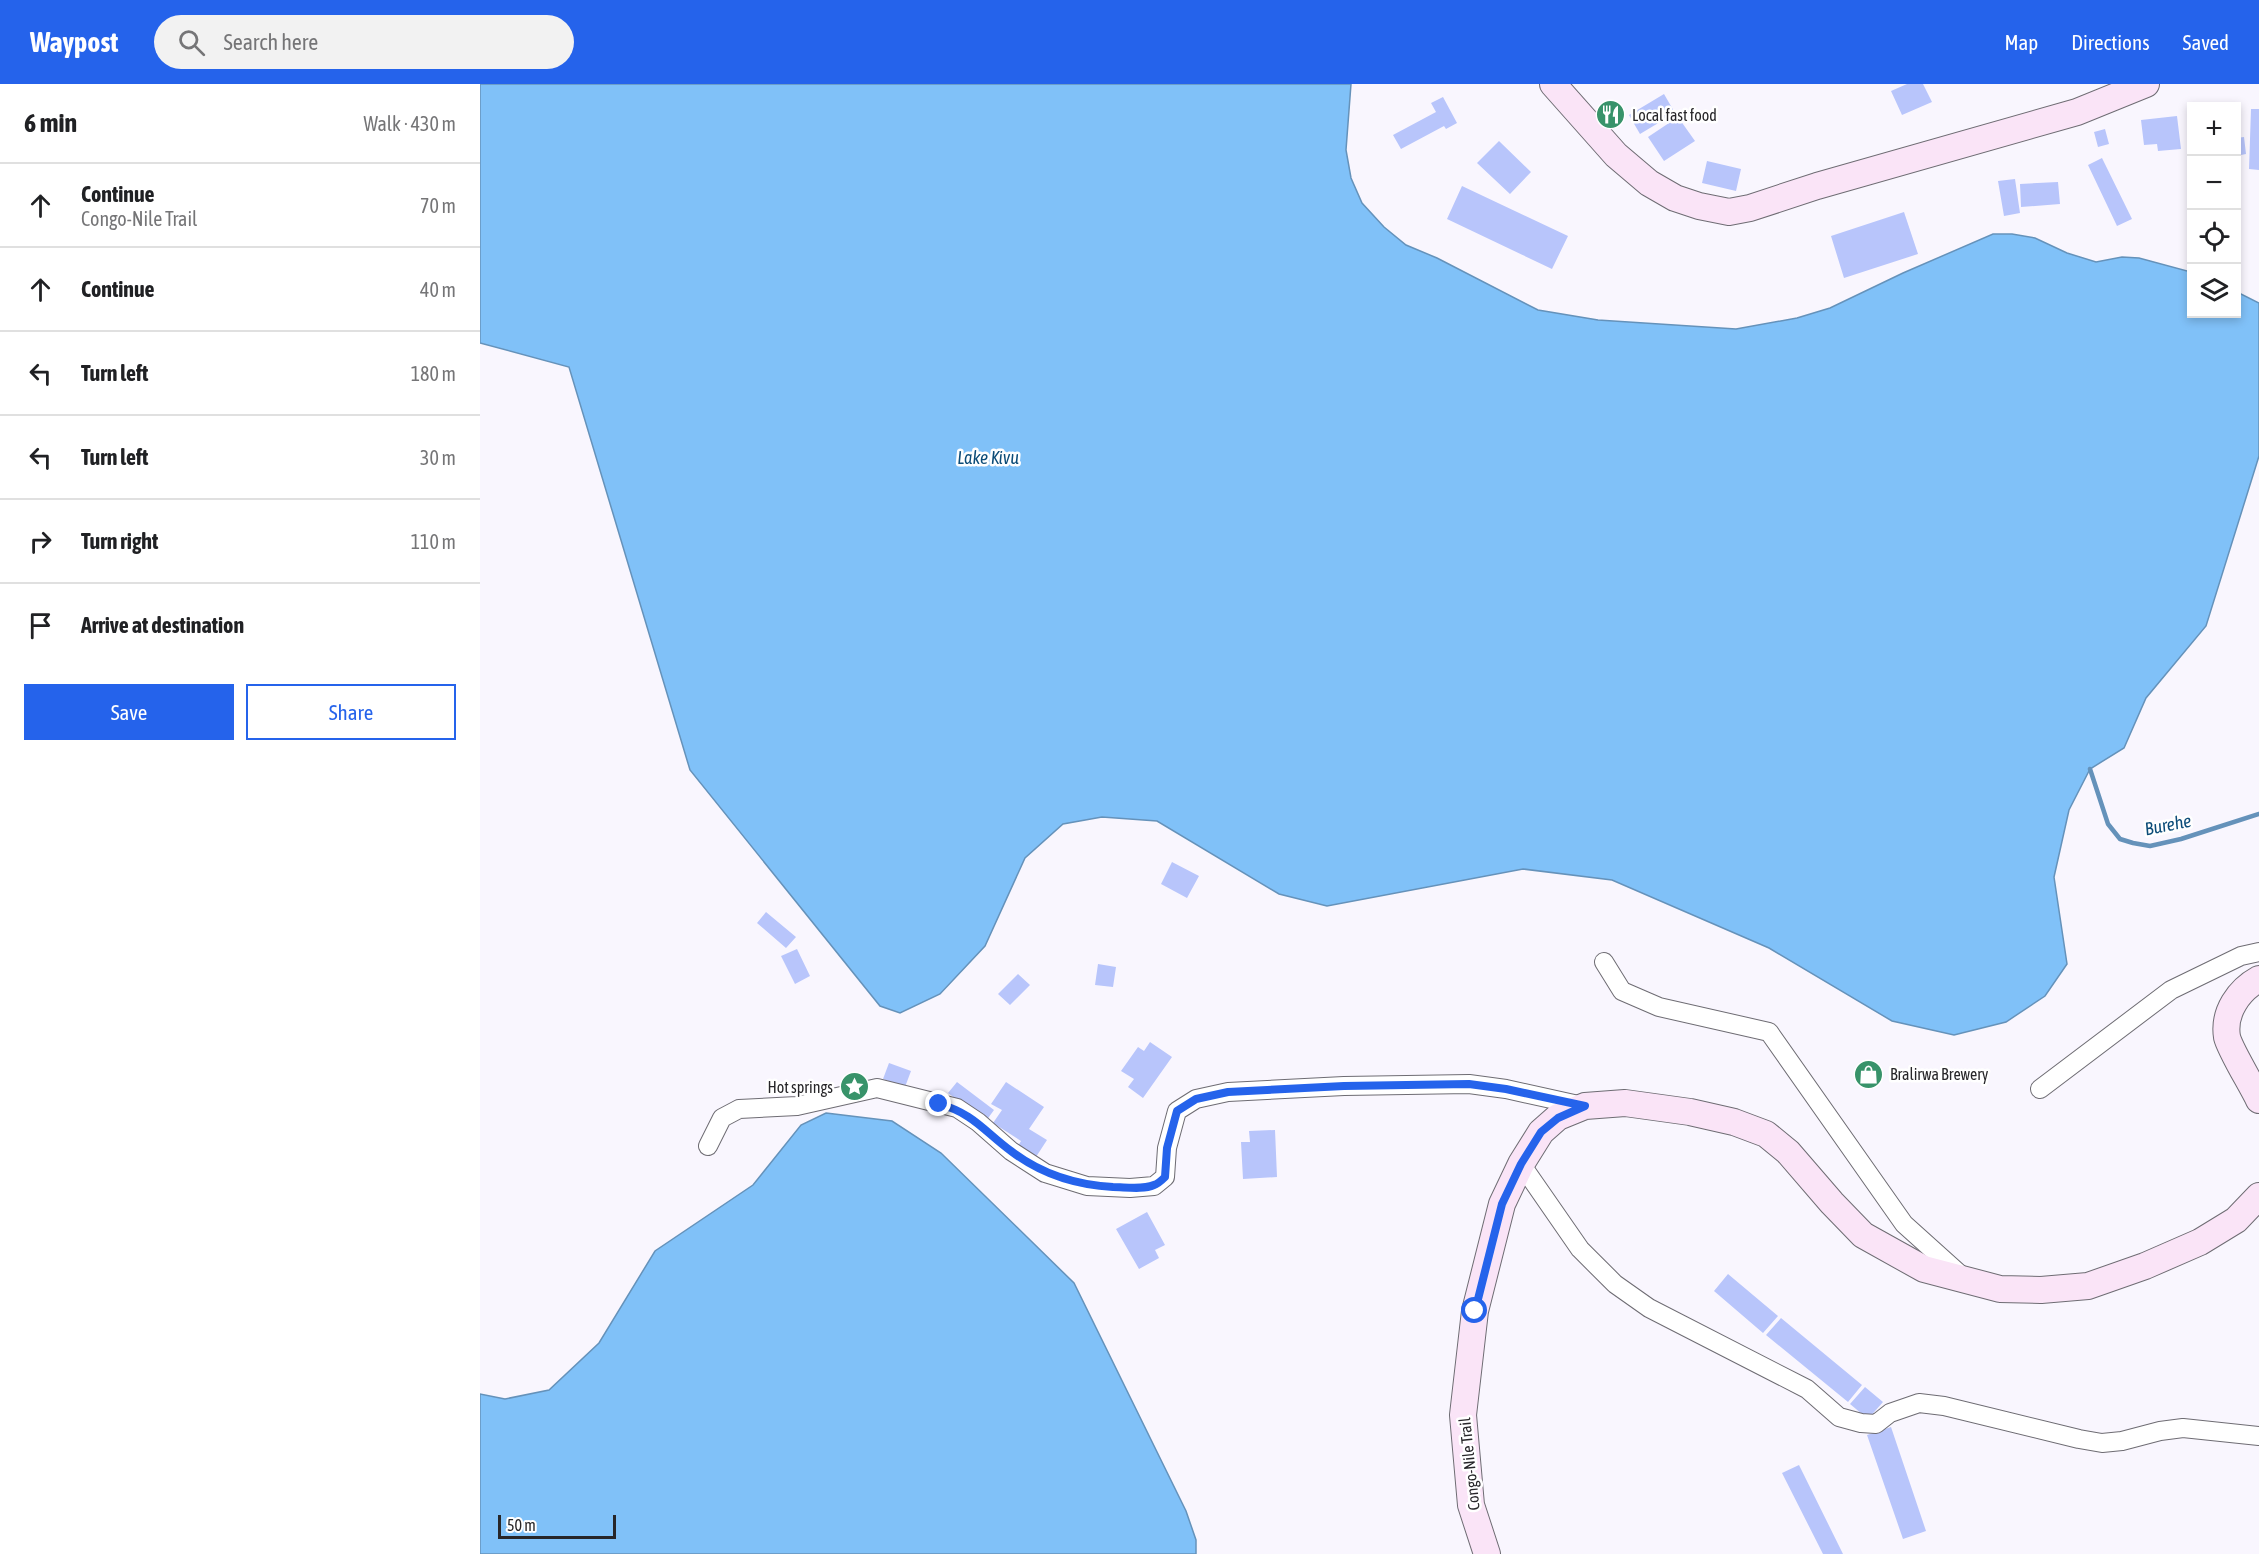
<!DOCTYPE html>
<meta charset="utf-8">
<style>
:root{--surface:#fff;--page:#f2f2f2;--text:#202124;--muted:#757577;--line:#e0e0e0;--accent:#2563eb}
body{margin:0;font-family:"Asap Condensed",sans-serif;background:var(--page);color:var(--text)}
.controls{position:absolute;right:18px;top:18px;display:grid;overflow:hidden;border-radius:0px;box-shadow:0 3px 9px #0003}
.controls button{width:54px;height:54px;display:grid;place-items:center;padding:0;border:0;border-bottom:2px solid var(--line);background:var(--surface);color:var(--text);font:30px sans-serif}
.scale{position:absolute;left:18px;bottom:15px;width:118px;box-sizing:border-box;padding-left:6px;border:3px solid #272629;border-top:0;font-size:16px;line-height:21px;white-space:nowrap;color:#272629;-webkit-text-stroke:4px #fff;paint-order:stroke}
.stop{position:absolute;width:18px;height:18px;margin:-14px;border:4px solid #2563eb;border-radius:50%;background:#fff}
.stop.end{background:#2563eb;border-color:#fff;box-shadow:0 2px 6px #0008}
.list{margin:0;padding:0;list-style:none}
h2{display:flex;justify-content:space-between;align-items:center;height:78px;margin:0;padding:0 24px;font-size:26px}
h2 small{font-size:20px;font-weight:400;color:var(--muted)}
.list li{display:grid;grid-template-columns:39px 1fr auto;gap:18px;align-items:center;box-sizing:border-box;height:84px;padding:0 24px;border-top:2px solid var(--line)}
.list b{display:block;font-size:22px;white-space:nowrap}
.list p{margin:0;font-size:20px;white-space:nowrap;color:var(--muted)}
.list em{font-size:20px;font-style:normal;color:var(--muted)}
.actions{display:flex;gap:12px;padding:18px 24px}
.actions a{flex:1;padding:14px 0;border:2px solid var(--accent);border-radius:0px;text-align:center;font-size:21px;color:var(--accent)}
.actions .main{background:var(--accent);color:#fff}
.icon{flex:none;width:33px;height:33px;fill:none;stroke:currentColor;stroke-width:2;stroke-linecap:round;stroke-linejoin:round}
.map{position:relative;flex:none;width:1779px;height:1470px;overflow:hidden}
header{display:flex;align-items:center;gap:36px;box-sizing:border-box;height:84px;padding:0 30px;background:var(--accent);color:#fff}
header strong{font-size:28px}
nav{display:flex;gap:33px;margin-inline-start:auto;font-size:21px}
.search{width:420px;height:54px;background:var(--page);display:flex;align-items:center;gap:15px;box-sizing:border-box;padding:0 21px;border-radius:33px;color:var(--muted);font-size:22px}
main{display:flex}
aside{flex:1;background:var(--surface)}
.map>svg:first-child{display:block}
.water{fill:#80c1f8;stroke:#6592ba;stroke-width:1.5}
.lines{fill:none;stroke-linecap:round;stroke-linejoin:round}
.stream{stroke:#6592ba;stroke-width:4.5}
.building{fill:#b8c5fb}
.street-casing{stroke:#6e6c73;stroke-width:20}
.secondary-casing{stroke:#6e6c73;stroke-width:28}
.street{stroke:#fff;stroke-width:18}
.secondary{stroke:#fae4f7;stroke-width:26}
.route{stroke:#2563eb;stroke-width:8}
.labels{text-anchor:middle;stroke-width:5;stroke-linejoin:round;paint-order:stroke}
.poi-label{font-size:16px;fill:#272629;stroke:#fff;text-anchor:start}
.street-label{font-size:16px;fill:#272629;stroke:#fff}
.water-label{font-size:18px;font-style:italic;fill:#0c4c78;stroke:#fff}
</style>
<header>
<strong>Waypost</strong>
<div class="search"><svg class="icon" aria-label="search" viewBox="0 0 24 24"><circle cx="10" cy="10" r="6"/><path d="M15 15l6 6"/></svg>Search here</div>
<nav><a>Map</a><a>Directions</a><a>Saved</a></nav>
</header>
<main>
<aside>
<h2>6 min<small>Walk · 430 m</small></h2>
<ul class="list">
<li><svg class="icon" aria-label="ahead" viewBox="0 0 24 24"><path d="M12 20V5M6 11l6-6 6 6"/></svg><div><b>Continue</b><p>Congo-Nile Trail</p></div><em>70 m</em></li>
<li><svg class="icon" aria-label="ahead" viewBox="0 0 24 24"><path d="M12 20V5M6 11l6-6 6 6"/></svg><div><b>Continue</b></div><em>40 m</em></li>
<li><svg class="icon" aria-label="left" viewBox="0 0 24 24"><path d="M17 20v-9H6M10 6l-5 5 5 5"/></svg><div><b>Turn left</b></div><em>180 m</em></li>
<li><svg class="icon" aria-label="left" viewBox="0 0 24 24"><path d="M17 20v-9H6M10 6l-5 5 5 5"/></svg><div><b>Turn left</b></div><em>30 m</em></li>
<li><svg class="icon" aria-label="right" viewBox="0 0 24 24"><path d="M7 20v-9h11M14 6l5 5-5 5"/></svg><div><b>Turn right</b></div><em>110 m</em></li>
<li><svg class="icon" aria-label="arrive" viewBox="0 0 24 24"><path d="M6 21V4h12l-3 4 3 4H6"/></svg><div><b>Arrive at destination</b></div></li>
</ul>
<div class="actions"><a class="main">Save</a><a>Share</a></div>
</aside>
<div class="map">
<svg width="1779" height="1470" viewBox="0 0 1779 1470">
<rect width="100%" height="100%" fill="#f9f6fe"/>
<path class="water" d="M 0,0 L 871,0 L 866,66 L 871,94 L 882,119 L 904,143 L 926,161 L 957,174 L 1058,226 L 1118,236 L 1256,245 L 1317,234 L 1350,224 L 1423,189 L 1513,150 L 1532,150 L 1555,154 L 1587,169 L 1616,178 L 1642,173 L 1659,174 L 1711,188 L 1712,230 L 1756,230 L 1757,208 L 1779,219 L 1779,372 L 1726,542 L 1666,614 L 1644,664 L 1610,685 L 1589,726 L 1574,793 L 1587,880 L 1565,912 L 1526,938 L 1474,951 L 1412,937 L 1289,864 L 1132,796 L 1043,785 L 847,822 L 799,810 L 677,737 L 622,733 L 583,740 L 545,774 L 505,862 L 460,910 L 420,929 L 400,922 L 210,686 L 89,283 L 0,259 Z
M 346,1029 L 412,1037 L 461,1069 L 594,1199 L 706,1427 L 716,1456 L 716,1470 L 0,1470 L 0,1310 L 25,1315 L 69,1306 L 119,1259 L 175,1167 L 273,1101 L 321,1041 Z"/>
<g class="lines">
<path class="stream" d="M 1610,685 L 1628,740 L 1640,755 L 1653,759 L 1670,762 L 1701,755 L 1779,730"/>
</g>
<path class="building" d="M 1427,0 L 1443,0 L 1452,18 L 1422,31 L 1411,7 Z
M 1184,10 L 1195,29 L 1160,50 L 1149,31 Z
M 963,13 L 977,39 L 966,45 L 964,42 L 921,65 L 913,51 L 956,28 L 951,19 Z
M 1771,25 L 1779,25 L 1779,86 L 1769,85 Z
M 1697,32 L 1701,65 L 1678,67 L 1677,60 L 1664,61 L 1661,36 Z
M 1198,33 L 1215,57 L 1184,77 L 1168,53 Z
M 1625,45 L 1629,60 L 1618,63 L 1614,48 Z
M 1764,53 L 1766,70 L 1756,72 L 1756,54 Z
M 1019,57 L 1051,88 L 1030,110 L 997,79 Z
M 1622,74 L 1652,135 L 1637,142 L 1608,81 Z
M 1227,77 L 1261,85 L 1256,107 L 1222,99 Z
M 1535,95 L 1540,129 L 1524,132 L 1518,97 Z
M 1578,98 L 1580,120 L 1541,123 L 1540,100 Z
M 982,102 L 1088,152 L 1072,185 L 967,135 Z
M 1424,128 L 1438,170 L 1364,194 L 1351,152 Z
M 692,778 L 719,792 L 707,814 L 681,800 Z
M 286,828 L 316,853 L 306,864 L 277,839 Z
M 317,865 L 330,892 L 315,900 L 301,872 Z
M 618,880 L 636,883 L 633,903 L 615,901 Z
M 538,890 L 550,901 L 530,921 L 518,910 Z
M 670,958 L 692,973 L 663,1014 L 648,1003 L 654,995 L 641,987 L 658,963 L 664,967 Z
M 409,979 L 431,987 L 425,1003 L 403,995 Z
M 477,998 L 514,1026 L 506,1037 L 468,1009 Z
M 526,998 L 564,1023 L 549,1045 L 567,1056 L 554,1076 L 537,1064 L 541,1057 L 513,1039 L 522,1026 L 511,1020 Z
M 795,1046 L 797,1093 L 763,1095 L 761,1058 L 770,1058 L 769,1047 Z
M 667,1128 L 685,1161 L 675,1166 L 679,1174 L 659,1185 L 636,1145 Z
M 1248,1190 L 1298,1232 L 1283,1249 L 1234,1207 Z
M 1301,1234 L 1382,1301 L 1368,1318 L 1286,1251 Z
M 1385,1303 L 1403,1318 L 1388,1335 L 1370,1320 Z
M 1411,1343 L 1446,1447 L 1423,1455 L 1387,1351 Z
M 1319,1381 L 1363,1470 L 1343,1470 L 1302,1389 Z"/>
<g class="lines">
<defs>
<path id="street" d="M 1124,878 L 1142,907 L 1179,923 L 1289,948 L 1424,1140 L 1484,1194
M 1560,1005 L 1691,906 L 1761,872 L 1779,868
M 228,1062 L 242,1034 L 259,1025 L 317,1022 L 397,1004 L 477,1024 L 498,1038 L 531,1067 L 565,1089 L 607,1102 L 650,1104 L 674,1102 L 685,1093 L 687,1064 L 697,1027 L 716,1015 L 748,1008 L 864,1002 L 989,1000 L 1026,1005 L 1103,1022
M 1041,1080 L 1100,1165 L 1135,1200 L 1169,1224 L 1327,1305 L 1359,1333 L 1381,1339 L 1396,1340 L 1410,1329 L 1439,1319 L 1464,1322 L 1599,1355 L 1622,1359 L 1642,1357 L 1680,1347 L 1703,1344 L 1779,1352"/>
<path id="secondary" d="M 1073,0 L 1136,71 L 1169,99 L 1195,114 L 1219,122 L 1249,128 L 1270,124 L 1337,102 L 1597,28 L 1666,0
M 1779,895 C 1759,906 1743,928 1747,953 C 1750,966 1772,1001 1779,1016
M 1007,1470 L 991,1421 L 983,1331 L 995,1227 L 1022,1120 L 1041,1080 L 1061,1048 L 1078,1033 L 1105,1022 L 1145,1019 L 1210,1028 L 1254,1038 L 1286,1050 L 1308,1068 L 1352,1119 L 1383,1151 L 1444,1185 L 1520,1205 L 1561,1206 L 1608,1202 L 1665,1182 L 1720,1158 L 1756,1136 L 1779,1112"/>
</defs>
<use href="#street" class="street-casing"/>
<use href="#secondary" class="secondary-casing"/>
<use href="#street" class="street"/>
<use href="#secondary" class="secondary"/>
</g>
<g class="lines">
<path class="route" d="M 459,1020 C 493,1029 505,1048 531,1067 C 561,1090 596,1101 633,1103 C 645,1103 663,1106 674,1101 C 678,1100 682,1096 685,1093 L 687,1064 L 697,1027 L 716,1015 L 748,1008 L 864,1002 L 989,1000 L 1026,1005 L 1105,1022 L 1078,1034 L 1061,1048 L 1041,1080 L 1022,1120 L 995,1227"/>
</g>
<defs>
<symbol id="restaurant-disc" viewBox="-11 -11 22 22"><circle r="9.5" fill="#38936a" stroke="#fff"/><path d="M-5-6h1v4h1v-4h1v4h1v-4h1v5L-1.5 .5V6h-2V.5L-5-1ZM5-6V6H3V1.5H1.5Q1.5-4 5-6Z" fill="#fff"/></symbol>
<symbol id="shop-disc" viewBox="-11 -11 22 22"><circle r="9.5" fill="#38936a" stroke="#fff"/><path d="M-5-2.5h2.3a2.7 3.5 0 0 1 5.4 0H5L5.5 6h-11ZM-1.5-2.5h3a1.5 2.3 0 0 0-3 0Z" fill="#fff"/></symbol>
<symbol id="sight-disc" viewBox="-11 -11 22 22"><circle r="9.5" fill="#38936a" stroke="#fff"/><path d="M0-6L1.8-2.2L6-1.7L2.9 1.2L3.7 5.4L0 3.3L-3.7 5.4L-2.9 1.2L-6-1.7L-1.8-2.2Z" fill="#fff"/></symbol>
</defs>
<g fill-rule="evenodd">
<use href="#restaurant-disc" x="1114" y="14" width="33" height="33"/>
<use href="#shop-disc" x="1372" y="974" width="33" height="33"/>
<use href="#sight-disc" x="358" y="986" width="33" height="33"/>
</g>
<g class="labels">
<g class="poi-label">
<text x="1152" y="37">Local fast food</text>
<text x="1410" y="996">Bralirwa Brewery</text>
<text x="353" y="1009" text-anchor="end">Hot springs</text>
</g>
<g class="street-label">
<text transform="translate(989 1380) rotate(-96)" y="6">Congo-Nile Trail</text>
</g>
<g class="water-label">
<text x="508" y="380">Lake Kivu</text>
<text transform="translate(1688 741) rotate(-11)" y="6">Burehe</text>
</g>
</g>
</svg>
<div class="controls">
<button>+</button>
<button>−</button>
<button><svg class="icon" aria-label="locate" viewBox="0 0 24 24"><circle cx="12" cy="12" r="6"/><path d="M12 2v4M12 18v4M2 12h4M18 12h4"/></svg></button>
<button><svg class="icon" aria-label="layers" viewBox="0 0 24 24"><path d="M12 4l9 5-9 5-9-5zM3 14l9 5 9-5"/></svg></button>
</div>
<div class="scale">50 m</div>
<div class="stop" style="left:995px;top:1227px"></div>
<div class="stop end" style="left:459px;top:1020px"></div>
</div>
</main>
